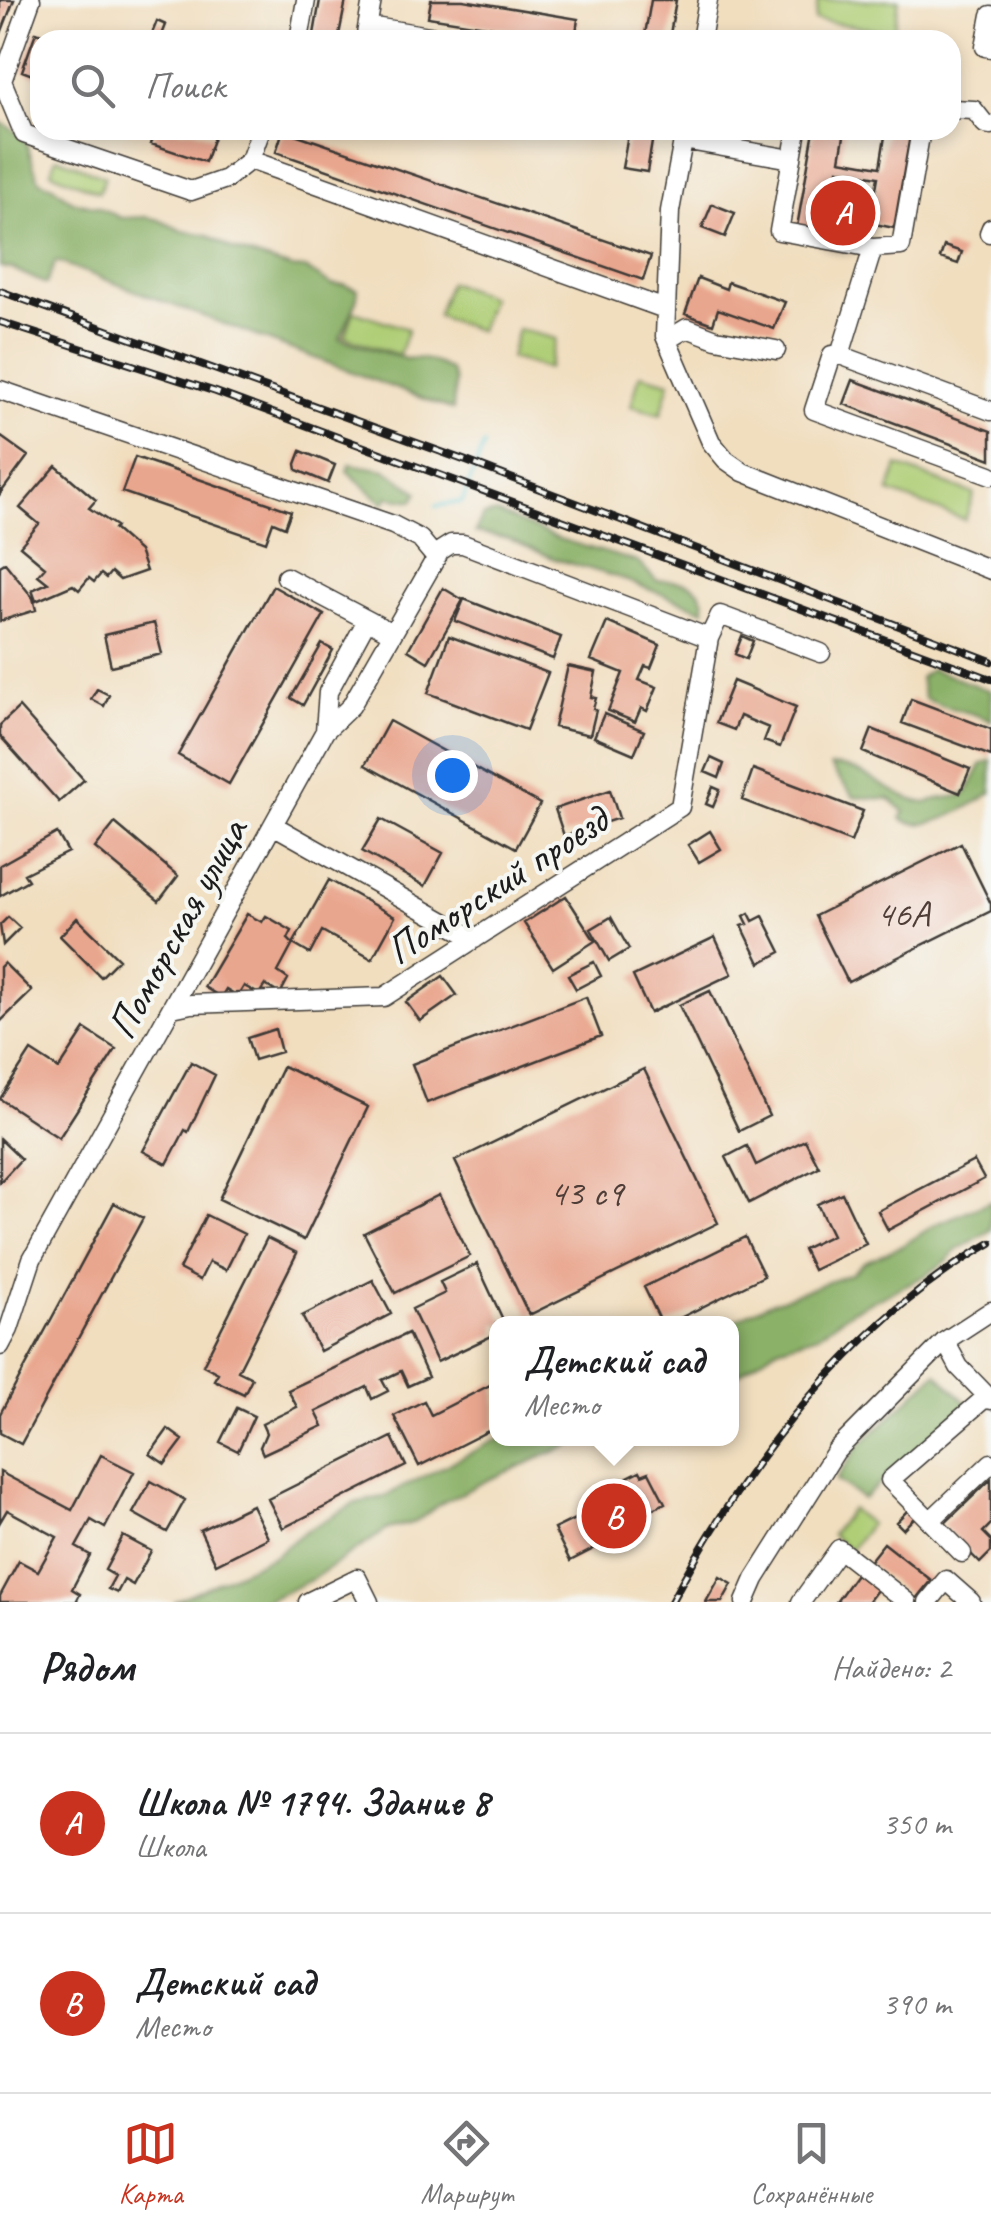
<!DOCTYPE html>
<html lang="ru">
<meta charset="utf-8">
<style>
:root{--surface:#fff;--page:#f6f6f6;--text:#202124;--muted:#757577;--line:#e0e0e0;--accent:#c8321e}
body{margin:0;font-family:Caveat,sans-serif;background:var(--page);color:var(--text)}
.you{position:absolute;left:452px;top:775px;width:35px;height:35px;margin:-25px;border:8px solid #fff;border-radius:50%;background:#1a73e8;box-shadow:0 0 0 15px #1a73e833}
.badge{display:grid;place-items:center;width:65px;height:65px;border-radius:50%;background:var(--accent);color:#fff;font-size:32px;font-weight:700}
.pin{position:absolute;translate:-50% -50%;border:5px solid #fff;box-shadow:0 2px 10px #0006}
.popup{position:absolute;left:489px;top:1316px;width:250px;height:130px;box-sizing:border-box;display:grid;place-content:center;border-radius:20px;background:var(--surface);filter:drop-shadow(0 2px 8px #0005);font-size:32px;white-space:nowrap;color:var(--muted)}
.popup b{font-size:38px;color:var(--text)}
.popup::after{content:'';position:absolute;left:50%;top:100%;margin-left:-20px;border:20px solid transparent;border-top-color:var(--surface)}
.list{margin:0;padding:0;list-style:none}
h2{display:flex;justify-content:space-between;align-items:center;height:130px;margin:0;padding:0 40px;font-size:42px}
h2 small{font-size:32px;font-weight:400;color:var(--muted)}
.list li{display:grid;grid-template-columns:65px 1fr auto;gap:30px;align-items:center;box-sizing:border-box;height:180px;padding:0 40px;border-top:2px solid var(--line)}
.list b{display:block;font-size:38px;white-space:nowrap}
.list p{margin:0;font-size:32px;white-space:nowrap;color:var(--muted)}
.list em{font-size:32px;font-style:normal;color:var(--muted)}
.icon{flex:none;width:55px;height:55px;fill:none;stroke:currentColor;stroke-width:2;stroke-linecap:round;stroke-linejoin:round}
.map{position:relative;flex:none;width:991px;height:1602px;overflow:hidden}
.search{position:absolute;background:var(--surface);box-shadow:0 5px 15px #0003;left:30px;right:30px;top:30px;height:110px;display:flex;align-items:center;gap:25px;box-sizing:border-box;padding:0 35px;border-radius:30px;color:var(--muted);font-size:38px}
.sheet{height:490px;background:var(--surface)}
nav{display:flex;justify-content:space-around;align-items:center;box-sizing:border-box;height:140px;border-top:2px solid var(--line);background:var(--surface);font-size:28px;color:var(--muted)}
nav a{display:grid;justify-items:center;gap:5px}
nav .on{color:var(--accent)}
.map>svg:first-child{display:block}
.green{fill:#afce76;stroke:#667549;stroke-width:2.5}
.forest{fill:#8bb167;stroke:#546642;stroke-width:2.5}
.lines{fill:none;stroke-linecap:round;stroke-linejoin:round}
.stream{stroke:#5ac7d2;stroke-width:4}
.building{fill:#e9a68e}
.minor-casing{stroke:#3c3934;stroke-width:21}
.minor{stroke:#fff;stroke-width:18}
.rail-casing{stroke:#1c1c1c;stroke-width:8}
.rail{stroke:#f6f6f2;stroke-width:4;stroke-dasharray:11;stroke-linecap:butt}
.labels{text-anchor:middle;stroke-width:8;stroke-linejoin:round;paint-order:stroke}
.number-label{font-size:38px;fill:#4f3e38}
.street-label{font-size:42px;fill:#1c1c1c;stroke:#f6f6f2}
</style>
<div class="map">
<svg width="991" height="1602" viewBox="0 0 991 1602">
<rect width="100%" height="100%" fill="#f6f6f2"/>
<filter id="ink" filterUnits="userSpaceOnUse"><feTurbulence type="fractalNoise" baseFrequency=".01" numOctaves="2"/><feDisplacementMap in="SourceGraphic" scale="20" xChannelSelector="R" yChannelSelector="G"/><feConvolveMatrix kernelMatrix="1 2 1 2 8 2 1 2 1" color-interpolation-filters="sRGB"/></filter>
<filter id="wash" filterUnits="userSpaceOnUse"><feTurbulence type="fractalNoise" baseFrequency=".0048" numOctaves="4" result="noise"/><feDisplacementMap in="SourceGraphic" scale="40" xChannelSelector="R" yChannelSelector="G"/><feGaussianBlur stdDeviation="2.25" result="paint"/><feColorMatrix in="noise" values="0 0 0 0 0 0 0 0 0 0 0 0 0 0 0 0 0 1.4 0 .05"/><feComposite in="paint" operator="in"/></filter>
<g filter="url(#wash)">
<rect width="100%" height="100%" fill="#f1debf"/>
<path class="green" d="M 818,0 L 899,0 L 894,32 L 815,20 Z
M 57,157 L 105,177 L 99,192 L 51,172 Z
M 449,282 L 491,297 L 479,331 L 437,316 Z
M 354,311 L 408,329 L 399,355 L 345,337 Z
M 518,329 L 556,339 L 548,369 L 510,358 Z
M 640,374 L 670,382 L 661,414 L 631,406 Z
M 898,466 L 974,494 L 965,520 L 889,492 Z
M 851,1509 L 870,1524 L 850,1550 L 831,1535 Z"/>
<path class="forest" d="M 0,122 C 38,141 24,151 40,181 L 53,186 L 72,201 L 98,207 L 121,218 L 147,217 L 159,220 L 183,231 L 208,235 L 231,249 L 292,268 L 306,269 L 332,285 L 345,285 L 358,290 L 356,303 L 340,339 L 406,359 C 421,356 438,362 451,371 L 455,382 L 453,410 L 56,261 L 46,284 L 13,269 L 0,267 Z
M 350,464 L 386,470 L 418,492 L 413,501 L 387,497 L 384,504 L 347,471 Z
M 497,513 L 559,539 L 638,562 L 657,581 C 679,580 706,581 704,610 L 614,576 L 555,559 L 509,539 L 475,532 L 483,516 Z
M 931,669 L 991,691 L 991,721 C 970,710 945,710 924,698 L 920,678 Z
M 991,760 L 991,793 C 970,807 924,836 901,818 L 905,812 L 890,799 L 854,797 L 830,767 C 860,761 895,801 927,803 C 937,796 954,799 966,794 L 981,765 Z
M 991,1201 L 991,1230 L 957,1250 L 948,1260 L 925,1276 L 851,1311 L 818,1335 L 778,1347 L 732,1378 L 730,1323 L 767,1304 L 851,1274 L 864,1262 L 902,1246 L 936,1224 Z
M 937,1373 L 968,1404 L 863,1499 L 836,1480 L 859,1446 Z
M 498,1439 L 584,1439 L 490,1479 L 438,1505 L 416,1522 L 388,1529 L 311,1580 L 263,1602 L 173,1602 L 274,1556 L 304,1532 L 356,1503 L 383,1497 Z"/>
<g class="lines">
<path class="stream" d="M 436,506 L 462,502 L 484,445"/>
</g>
<g id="blocks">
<path class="building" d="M 0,0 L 14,0 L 0,36 Z
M 320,0 L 346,0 L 338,40 L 313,40 Z
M 431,0 L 463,0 L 578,19 L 575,40 L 428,17 Z
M 651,0 L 676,0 L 669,40 L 644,40 Z
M 157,21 L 166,25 L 160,40 L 151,36 Z
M 36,32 L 57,39 L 40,40 L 40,78 L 22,71 Z
M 156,130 L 194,130 L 214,137 L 205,162 L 151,144 Z
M 283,130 L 651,256 L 643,280 L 276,152 Z
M 629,130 L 654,130 L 647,172 L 622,168 Z
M 814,130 L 845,130 L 840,160 L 880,167 L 886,130 L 911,130 L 894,228 L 870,223 L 878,177 L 838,170 L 827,233 L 797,227 Z
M 712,204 L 735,213 L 725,237 L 702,228 Z
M 944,246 L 962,252 L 958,264 L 940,258 Z
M 698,278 L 726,289 L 728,282 L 785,302 L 774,329 L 718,309 L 713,324 L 685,314 Z
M 853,380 L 991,431 L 991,459 L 844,404 Z
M 0,436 L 28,456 L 0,494 Z
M 301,451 L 335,465 L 328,483 L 297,470 L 296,464 Z
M 135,457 L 291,511 L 285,527 L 273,522 L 266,542 L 122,492 Z
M 56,466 L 96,500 L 89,508 L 116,526 L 114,529 L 139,551 L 146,571 L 120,580 L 111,572 L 106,578 L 101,574 L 94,582 L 89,578 L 79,590 L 73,585 L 36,601 L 32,590 L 48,583 L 38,575 L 45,567 L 20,546 L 39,524 L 20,508 Z
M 5,563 L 33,598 L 36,610 L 0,621 L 0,566 Z
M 273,586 L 324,615 L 229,784 L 178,755 Z
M 443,588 L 463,600 L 428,662 L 408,650 Z
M 464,599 L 561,637 L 553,659 L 455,621 Z
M 607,622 L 660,645 L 651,668 L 645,666 L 639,680 L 657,687 L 647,711 L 641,708 L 635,722 L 608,711 L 623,673 L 591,660 Z
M 154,623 L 162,654 L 111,666 L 104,635 Z
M 449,636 L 548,673 L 526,730 L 428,693 Z
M 742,636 L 753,641 L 746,659 L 735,654 Z
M 322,644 L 333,650 L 303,705 L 291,698 Z
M 568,666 L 596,672 L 591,697 L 596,698 L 593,709 L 596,710 L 590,735 L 554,727 Z
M 733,681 L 796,707 L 780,747 L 764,741 L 769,728 L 740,716 L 734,730 L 716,723 Z
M 97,689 L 109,695 L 104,706 L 91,699 Z
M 911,699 L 991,729 L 991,756 L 902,723 Z
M 19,707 L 84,780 L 59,802 L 0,736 L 0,725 Z
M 604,714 L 644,731 L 634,754 L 594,737 Z
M 389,721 L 540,804 L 516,848 L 365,765 Z
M 872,729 L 970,769 L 960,793 L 863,752 Z
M 711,758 L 724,764 L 719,778 L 705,772 Z
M 753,769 L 863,811 L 851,842 L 742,800 Z
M 713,787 L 720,790 L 713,807 L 706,804 Z
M 610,790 L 619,818 L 564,836 L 555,809 Z
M 381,819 L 443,853 L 425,886 L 362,851 Z
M 115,823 L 178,876 L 159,901 L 95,848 Z
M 710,831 L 721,849 L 699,862 L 688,845 Z
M 57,833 L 68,852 L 24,874 L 28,880 L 0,896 L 0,865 Z
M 961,843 L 991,904 L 991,911 L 848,982 L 815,916 Z
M 329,880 L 395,917 L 372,959 L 322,931 L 310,954 L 293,944 Z
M 566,896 L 595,941 L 553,968 L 524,923 Z
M 749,913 L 753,921 L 763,916 L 781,952 L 760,963 L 742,926 L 748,924 L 744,916 Z
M 247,914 L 262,922 L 266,916 L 292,931 L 288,939 L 293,944 L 278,972 L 288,979 L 280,994 L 265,985 L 259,994 L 244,986 L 238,996 L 226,989 L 221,997 L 204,987 Z
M 8,917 L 20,928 L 3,945 L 0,925 Z
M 611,917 L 629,949 L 609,961 L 591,929 Z
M 77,918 L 119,959 L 101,977 L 60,936 Z
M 715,937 L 732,974 L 650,1013 L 633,976 Z
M 594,962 L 601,976 L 576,989 L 568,975 Z
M 4,963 L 32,991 L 0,1022 L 0,967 Z
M 443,976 L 457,995 L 420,1021 L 406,1002 Z
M 710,991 L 769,1116 L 739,1131 L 679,1005 Z
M 586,997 L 601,1036 L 427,1103 L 412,1064 Z
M 85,1029 L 116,1049 L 59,1138 L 0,1099 L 31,1051 L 59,1069 Z
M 275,1029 L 281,1052 L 254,1060 L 247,1038 Z
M 191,1062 L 215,1075 L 188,1132 L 185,1130 L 167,1164 L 143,1151 Z
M 283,1066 L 368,1107 L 304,1240 L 219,1199 Z
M 644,1069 L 718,1223 L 529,1315 L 455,1161 Z
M 0,1139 L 21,1159 L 0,1182 Z
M 805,1140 L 819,1167 L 749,1203 L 726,1157 L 747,1146 L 756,1165 Z
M 974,1161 L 984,1179 L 888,1230 L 878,1211 Z
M 842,1193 L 866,1244 L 813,1270 L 803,1249 L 832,1235 L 817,1204 Z
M 439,1195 L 470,1256 L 395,1293 L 364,1233 Z
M 114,1203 L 143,1218 L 21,1444 L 0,1433 L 0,1414 Z
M 206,1215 L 244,1234 L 226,1270 L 209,1262 L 200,1280 L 179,1269 Z
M 745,1237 L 764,1276 L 668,1324 L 662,1324 L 644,1287 Z
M 267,1238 L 297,1253 L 238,1371 L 252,1378 L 244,1394 L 214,1380 L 218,1373 L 203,1365 Z
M 477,1264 L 505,1324 L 496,1324 L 496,1334 L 437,1362 L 412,1309 L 445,1293 L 440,1282 Z
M 373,1280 L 391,1314 L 320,1351 L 302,1316 Z
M 408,1333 L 428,1377 L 408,1386 L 401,1371 L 382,1380 L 388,1391 L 372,1399 L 367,1387 L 316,1412 L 323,1426 L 263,1454 L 260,1447 L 266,1433 L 262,1424 L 297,1407 L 288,1390 Z
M 496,1382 L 496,1427 L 419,1466 L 394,1416 L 424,1401 L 431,1415 Z
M 237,1408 L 254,1416 L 238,1451 L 220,1442 Z
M 168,1429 L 183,1440 L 165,1464 L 150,1454 Z
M 392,1437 L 406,1466 L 283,1528 L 268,1499 Z
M 101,1455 L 134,1472 L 105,1528 L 91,1520 L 76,1547 L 90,1555 L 72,1589 L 80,1594 L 76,1602 L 0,1602 L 0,1596 L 19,1561 L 38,1571 L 57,1537 L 7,1510 L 0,1522 L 0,1472 L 72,1510 Z
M 640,1471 L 642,1475 L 649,1472 L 665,1503 L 632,1520 L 636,1527 L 570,1561 L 554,1529 L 583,1515 L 585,1519 L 589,1517 L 584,1507 L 612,1493 L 615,1498 L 620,1496 L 614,1484 Z
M 991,1479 L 991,1524 L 983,1532 L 991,1540 L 991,1552 L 980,1563 L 943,1525 Z
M 151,1481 L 185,1500 L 167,1532 L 133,1513 Z
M 252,1505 L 268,1538 L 216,1564 L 200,1530 Z
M 908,1510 L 915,1517 L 903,1529 L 896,1522 Z
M 123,1536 L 151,1551 L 133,1585 L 124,1580 L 117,1593 L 108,1589 L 115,1576 L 105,1570 Z
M 884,1543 L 931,1580 L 915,1600 L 868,1563 Z
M 856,1574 L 877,1590 L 868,1602 L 836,1602 Z
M 720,1577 L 732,1584 L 722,1602 L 706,1602 Z"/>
</g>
</g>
<g filter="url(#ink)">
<use href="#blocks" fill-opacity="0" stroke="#3c3934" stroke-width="2.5"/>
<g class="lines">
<defs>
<path id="minor" d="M 31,0 L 2,81 L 24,134 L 191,191 L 226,179 L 250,160 L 261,130
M 991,15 L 985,47 L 991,48
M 368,26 L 454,40
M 299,40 L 306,0
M 365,40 L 372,0
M 701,40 L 708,0
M 951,109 L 974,110 L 985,124 L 991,125
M 685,130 L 670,211 L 665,336 L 711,442 L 726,460 L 743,472 L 991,570
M 797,130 L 779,231 L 873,248 L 840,355 L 832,355 L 814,410 L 991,475
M 683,140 L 792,159
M 250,160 L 665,309
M 989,233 L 991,228
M 873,248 L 901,246 L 921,130
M 667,340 L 687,328 L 716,339 L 776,350
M 840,355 L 991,411
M 0,390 L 393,525 L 420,539 L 435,557
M 286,577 L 392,633
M 325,731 L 328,692 L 367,620
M 273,825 L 475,939
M 172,1008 L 191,1004 L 384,997 L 680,807 L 709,638 L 720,615 L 821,653
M 945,1341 L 959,1367 L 991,1400
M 0,1346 L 9,1329 L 32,1259 L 325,731 L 351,706 L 440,551 L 451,544 L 463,544 L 709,638
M 930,1521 L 991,1463
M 962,1553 L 890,1480 L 985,1398
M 308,1602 L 357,1578 L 369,1602
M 745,1602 L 755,1579 L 836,1451 L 945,1341 L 991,1311
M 801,1602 L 839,1549 L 907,1602
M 928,1602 L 946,1580 L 971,1602"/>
</defs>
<use href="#minor" class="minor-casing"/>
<use href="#minor" class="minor"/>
<defs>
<path id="rail" d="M 0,291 L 469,462 L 991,661
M 0,322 L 216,392 L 991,679
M 671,1602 C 744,1465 854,1320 991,1243"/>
</defs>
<use href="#rail" class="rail-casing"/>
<use href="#rail" class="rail"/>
</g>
</g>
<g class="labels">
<g class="number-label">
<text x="903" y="926">46А</text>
<text x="586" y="1205">43 с9</text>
</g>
<g class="street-label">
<text transform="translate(496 884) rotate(-33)" y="15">Поморский проезд</text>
<text transform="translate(176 928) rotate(-61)" y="15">Поморская улица</text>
</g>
</g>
</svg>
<div class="you"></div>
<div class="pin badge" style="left:843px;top:213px">A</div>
<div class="pin badge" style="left:614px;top:1516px">B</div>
<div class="popup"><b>Детский сад</b>Место</div>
<div class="search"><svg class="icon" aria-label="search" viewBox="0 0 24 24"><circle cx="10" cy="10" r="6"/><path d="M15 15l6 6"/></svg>Поиск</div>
</div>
<section class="sheet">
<h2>Рядом<small>Найдено: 2</small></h2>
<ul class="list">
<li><span class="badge">A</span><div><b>Школа № 1794. Здание 8</b><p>Школа</p></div><em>350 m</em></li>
<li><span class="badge">B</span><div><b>Детский сад</b><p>Место</p></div><em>390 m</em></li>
</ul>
</section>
<nav>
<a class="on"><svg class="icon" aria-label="map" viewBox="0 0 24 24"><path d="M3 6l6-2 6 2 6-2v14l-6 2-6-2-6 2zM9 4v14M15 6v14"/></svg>Карта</a>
<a><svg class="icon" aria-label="directions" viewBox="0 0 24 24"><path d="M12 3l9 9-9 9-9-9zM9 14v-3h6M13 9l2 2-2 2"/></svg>Маршрут</a>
<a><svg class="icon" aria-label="saved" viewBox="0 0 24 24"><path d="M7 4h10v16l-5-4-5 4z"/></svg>Сохранённые</a>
</nav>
